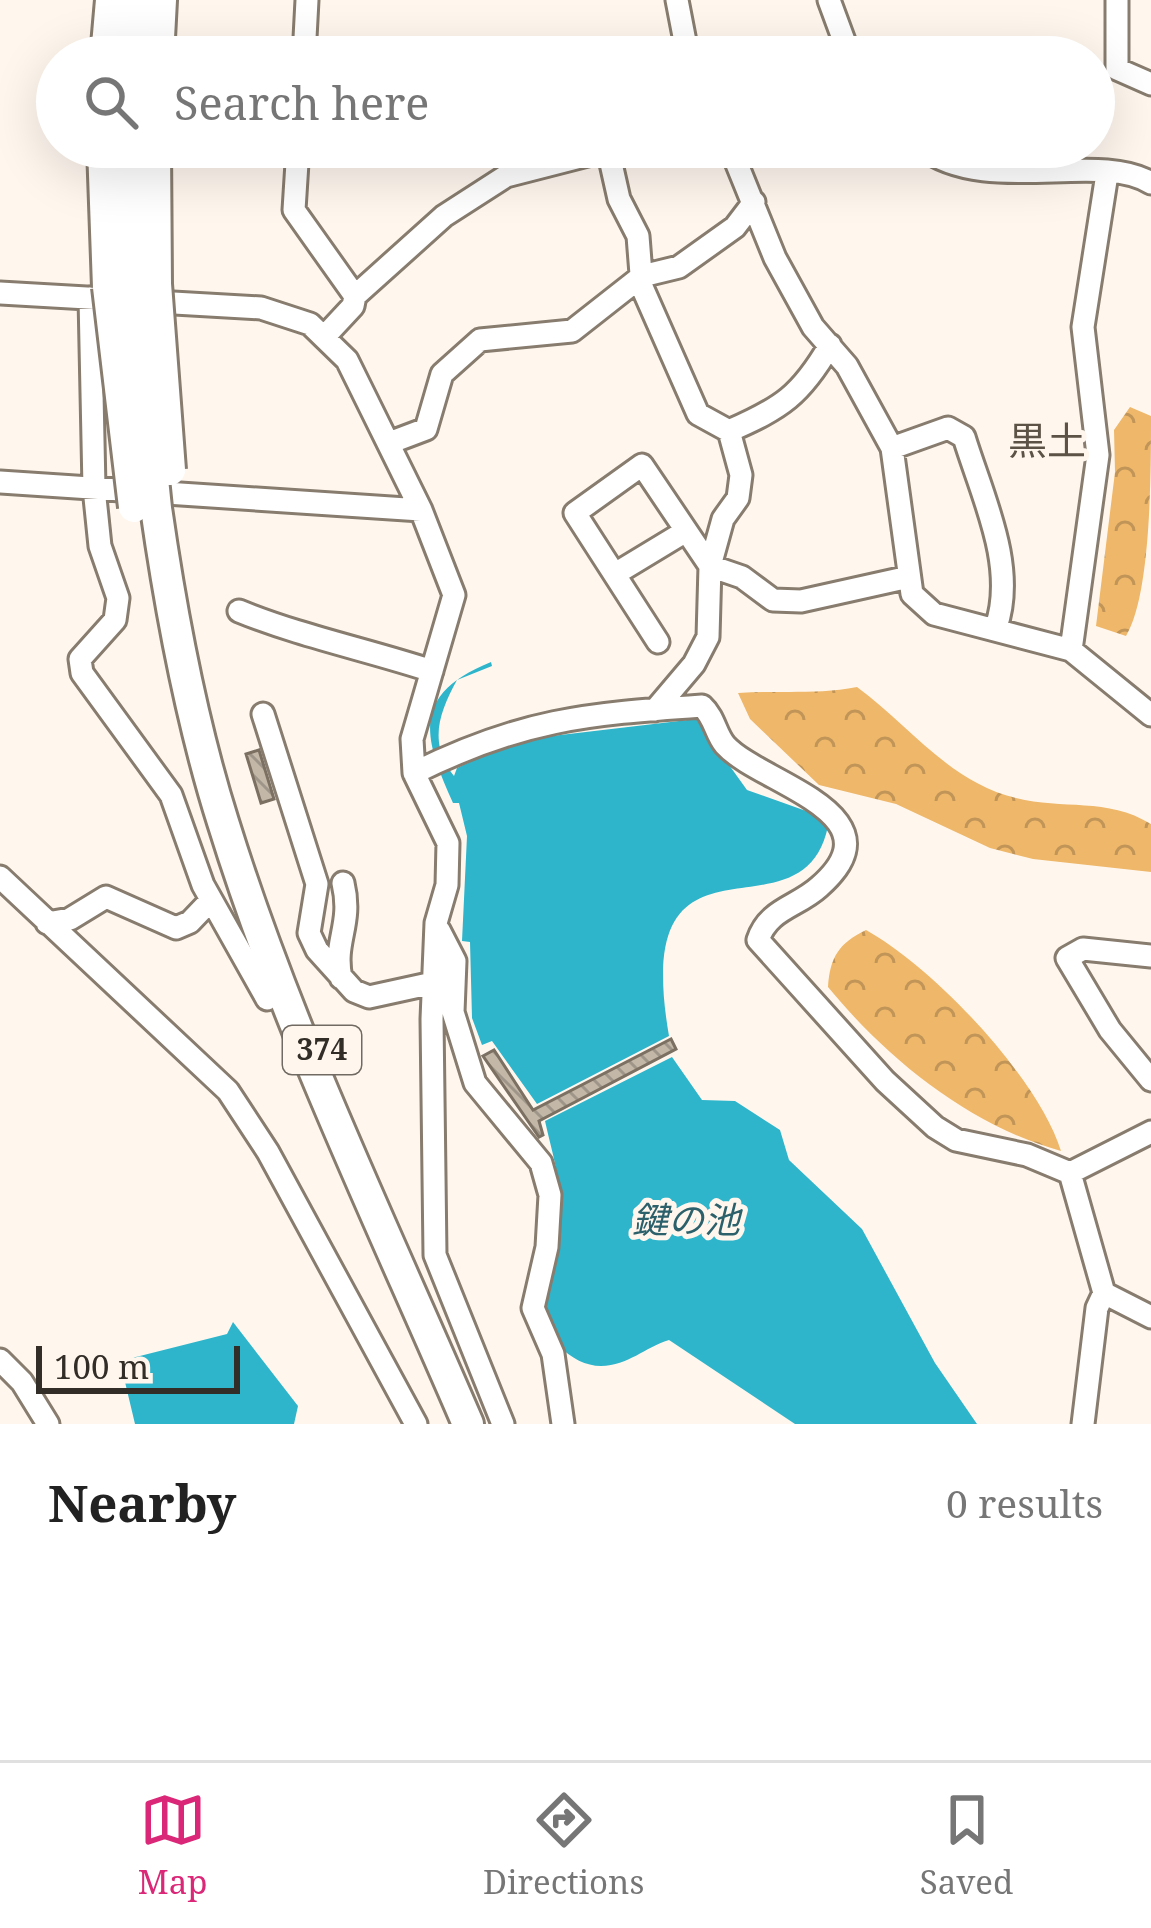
<!DOCTYPE html>
<meta charset="utf-8">
<style>
:root{--surface:#fff;--page:#f2f2f2;--text:#222;--muted:#767676;--line:#e0e0e0;--accent:#db2777}
body{margin:0;font-family:"Noto Serif","Noto Sans JP",serif;background:var(--page);color:var(--text)}
.scale{position:absolute;left:36px;bottom:30px;width:204px;box-sizing:border-box;padding-left:12px;border:6px solid #322d27;border-top:0;font-size:33px;line-height:42px;white-space:nowrap;color:#322d27;-webkit-text-stroke:9px #fff7ee;paint-order:stroke}
.list{margin:0;padding:0;list-style:none}
h2{display:flex;justify-content:space-between;align-items:center;height:156px;margin:0;padding:0 48px;font-size:51px}
h2 small{font-size:39px;font-weight:400;color:var(--muted)}
.icon{flex:none;width:66px;height:66px;fill:none;stroke:currentColor;stroke-width:2;stroke-linecap:round;stroke-linejoin:round}
.map{position:relative;flex:none;width:1151px;height:1424px;overflow:hidden}
.search{position:absolute;background:var(--surface);box-shadow:0 12px 48px #0002;left:36px;right:36px;top:36px;height:132px;display:flex;align-items:center;gap:30px;box-sizing:border-box;padding:0 42px;border-radius:66px;color:var(--muted);font-size:45px}
.sheet{height:336px;background:var(--surface)}
nav{display:flex;justify-content:space-around;align-items:center;box-sizing:border-box;height:168px;border-top:3px solid var(--line);background:var(--surface);font-size:33px;color:var(--muted)}
nav a{display:grid;justify-items:center;gap:6px}
nav .on{color:var(--accent)}
.map>svg:first-child{display:block}
.forest{fill:url(#forest-crowns)}
.water{fill:#2eb5cb}
.building{fill:url(#building-back-hatch);stroke:#7b7062;stroke-width:3}
.lines{fill:none;stroke-linecap:round;stroke-linejoin:round}
.minor-casing{stroke:#877c6e;stroke-width:27}
.highway-casing{stroke:#877c6e;stroke-width:36}
.minor{stroke:#fff;stroke-width:21}
.highway{stroke:#fff;stroke-width:30}
.highway-bridge-casing{stroke:#877c6e;stroke-width:36;stroke-linecap:butt}
.highway-bridge{stroke:#fff;stroke-width:30}
.labels{text-anchor:middle;stroke-width:10;stroke-linejoin:round;paint-order:stroke}
.shield{fill:#fff7ee;stroke:#706a63;stroke-width:3}
.shield-label{font-size:30px;font-weight:bold;fill:#322d27}
.water-label{font-size:36px;font-style:italic;fill:#2c606a;stroke:#fff7ee}
.quarter-label{font-size:39px;fill:#5c5245;stroke:#fff7ee}
</style>
<div class="map">
<svg width="1151" height="1424" viewBox="0 0 1151 1424">
<defs>
<pattern id="forest-crowns" width="20" height="18" patternUnits="userSpaceOnUse" patternTransform="scale(3)"><rect width="20" height="18" fill="#eeb76a"/><path d="M2 6a3 3 0 1 1 6 0M12 15a3 3 0 1 1 6 0" fill="none" stroke="#c19557"/></pattern>
<pattern id="building-back-hatch" width="6" height="6" patternUnits="userSpaceOnUse" patternTransform="scale(3)"><rect width="6" height="6" fill="#c3b8a8"/><path d="M-1 5l2 2M0 0l6 6M5-1l2 2" fill="none" stroke="#9f9689"/></pattern>
</defs>
<rect width="100%" height="100%" fill="#fff7ee"/>
<path class="forest" d="M 1130,407 L 1151,416 C 1151,475 1151,595 1126,636 L 1096,626 L 1115,472 L 1114,430 Z
M 857,687 C 909,725 949,782 1016,798 C 1063,810 1107,797 1151,824 L 1151,872 L 1033,859 L 990,848 L 896,804 L 819,785 L 750,719 L 738,693 C 780,690 816,695 857,687 Z
M 866,930 C 933,967 1038,1077 1061,1151 C 970,1126 887,1059 828,987 C 830,957 839,943 866,930 Z"/>
<path class="water" d="M 491,662 L 492,666 L 457,680 C 439,713 428,743 454,776 L 457,768 L 518,740 L 696,719 L 747,790 L 823,817 L 828,826 C 803,949 629,806 669,1036 L 537,1104 L 492,1041 L 482,1045 L 472,1018 L 470,942 L 462,941 L 467,836 L 459,803 L 453,803 C 422,735 412,694 491,662 Z
M 672,1057 L 702,1100 L 735,1101 L 780,1130 L 789,1160 L 862,1229 L 935,1363 L 977,1424 L 795,1424 L 669,1340 C 644,1348 629,1365 601,1366 C 586,1366 571,1358 560,1347 C 527,1310 555,1265 560,1223 C 564,1189 552,1153 545,1121 Z
M 233,1322 L 298,1406 L 294,1424 L 135,1424 L 120,1361 L 227,1334 Z"/>
<path class="building" d="M 259,750 L 274,799 L 261,803 L 246,754 Z
M 671,1039 L 676,1049 L 539,1121 L 543,1135 L 539,1137 L 483,1056 L 494,1050 L 533,1110 Z"/>
<g class="lines">
<defs>
<path id="minor" d="M 677,0 L 688,57
M 829,0 L 850,57
M 1117,0 L 1117,69 L 1151,84
M 304,57 L 307,0
M 298,147 L 294,210 L 355,296
M 730,147 L 775,258 L 813,327 L 847,366 L 892,448 L 912,594 L 934,614 L 1071,650 L 1151,715
M 921,147 C 987,197 1097,150 1151,183
M 608,150 L 619,199 L 638,236 L 642,287 L 698,414 L 729,431
M 0,293 L 261,308 L 310,324 L 347,360 L 421,510 L 454,595 L 412,739 L 414,773 L 448,843 L 447,885 L 436,923 L 432,1019 L 435,1255 L 503,1424
M 90,298 L 94,488 L 100,546 L 118,598 L 115,620 L 80,659 L 82,673 L 171,795 L 203,885 L 267,999
M 326,335 L 353,306 L 355,296 L 444,216 L 506,176 L 619,147
M 389,443 L 426,429 L 442,374 L 480,340 L 572,331 L 642,276 L 679,267 L 735,227 L 754,202
M 892,448 L 948,428 L 964,437 C 982,496 1017,566 996,627
M 0,482 L 421,510
M 615,574 L 686,531
M 239,611 C 300,636 368,650 432,671
M 658,642 L 575,513 L 642,465 L 710,566 L 742,577 L 773,600 L 801,601 L 909,577
M 1071,650 L 1098,455 L 1083,327 L 1107,174
M 655,710 L 694,664 L 708,637 L 710,566 L 723,519 L 738,498 L 741,475 L 729,431 C 782,408 801,395 830,345
M 263,714 L 317,884 L 309,933 L 317,950 L 354,991 L 369,997 L 433,983
M 414,773 C 521,720 585,714 702,706 C 715,718 715,733 725,745 C 760,784 904,813 819,887 C 797,907 768,909 758,940 L 885,1081 L 935,1127 L 956,1140 L 1027,1155 L 1070,1173 L 1151,1132
M 0,877 L 228,1091 L 268,1152 L 416,1424
M 47,923 L 70,919 L 106,897 L 176,928 L 190,922 L 211,900
M 439,930 L 455,961 L 453,1012 L 475,1083 L 541,1163 L 550,1195 L 547,1247 L 533,1308 L 553,1354 L 563,1424
M 1151,956 L 1083,949 L 1067,958 L 1110,1030 L 1151,1080
M 341,978 C 333,941 353,925 343,883
M 1070,1173 L 1104,1293 L 1097,1308 L 1083,1424
M 1104,1293 L 1151,1317
M 0,1360 L 22,1382 L 48,1424"/>
<path id="highway" d="M 106,57 L 111,0
M 132,57 L 134,0
M 158,57 L 161,0
M 103,147 L 108,287
M 129,147 L 133,285
M 155,147 L 156,284
M 156,508 C 171,613 191,721 223,822 C 287,1029 383,1226 468,1424"/>
</defs>
<use href="#minor" class="minor-casing"/>
<use href="#highway" class="highway-casing"/>
<use href="#minor" class="minor"/>
<use href="#highway" class="highway"/>
<defs>
<path id="highway-bridge" d="M 156,284 L 170,470
M 133,285 L 156,508
M 108,287 L 134,507"/>
</defs>
<use href="#highway-bridge" class="highway-bridge-casing"/>
<use href="#highway-bridge" class="highway-bridge"/>
</g>
<g class="labels">
<rect class="shield" x="283" y="1026" width="78" height="48" rx="9"/>
<g class="shield-label">
<text x="322" y="1060">374</text>
</g>
<g class="water-label">
<text x="686" y="1233">鍵の池</text>
</g>
<g class="quarter-label">
<text x="1047" y="455">黒土</text>
</g>
</g>
</svg>
<div class="scale">100 m</div>
<div class="search"><svg class="icon" aria-label="search" viewBox="0 0 24 24"><circle cx="10" cy="10" r="6"/><path d="M15 15l6 6"/></svg>Search here</div>
</div>
<section class="sheet">
<h2>Nearby<small>0 results</small></h2>
<ul class="list">
</ul>
</section>
<nav>
<a class="on"><svg class="icon" aria-label="map" viewBox="0 0 24 24"><path d="M3 6l6-2 6 2 6-2v14l-6 2-6-2-6 2zM9 4v14M15 6v14"/></svg>Map</a>
<a><svg class="icon" aria-label="directions" viewBox="0 0 24 24"><path d="M12 3l9 9-9 9-9-9zM9 14v-3h6M13 9l2 2-2 2"/></svg>Directions</a>
<a><svg class="icon" aria-label="saved" viewBox="0 0 24 24"><path d="M7 4h10v16l-5-4-5 4z"/></svg>Saved</a>
</nav>
